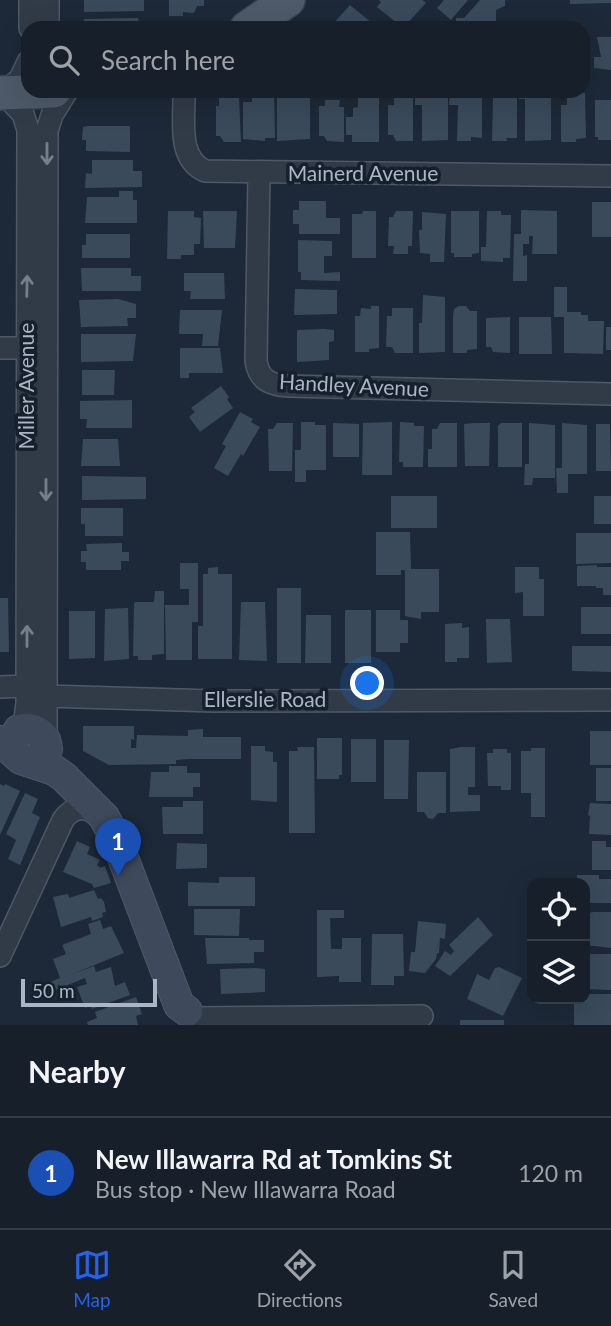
<!DOCTYPE html>
<meta charset="utf-8">
<style>
:root{--surface:#161f2a;--page:#232c36;--text:#f1f3f6;--muted:#9ea2a8;--line:#353d47;--accent:#2563eb}
body{margin:0;font-family:Lato,sans-serif;background:var(--page);color:var(--text)}
.controls{position:absolute;right:21px;bottom:21px;display:grid;overflow:hidden;border-radius:14px;box-shadow:0 7px 28px #0002}
.controls button{width:63px;height:63px;display:grid;place-items:center;padding:0;border:0;border-bottom:2px solid var(--line);background:var(--surface);color:var(--text);font:35px sans-serif}
.scale{position:absolute;left:21px;bottom:18px;width:136px;box-sizing:border-box;padding-left:7px;border:4px solid #aab6c6;border-top:0;font-size:19px;line-height:24px;white-space:nowrap;color:#aab6c6;-webkit-text-stroke:5px #16202c;paint-order:stroke}
.you{position:absolute;left:368px;top:684px;width:24px;height:24px;margin:-18px;border:5px solid #fff;border-radius:50%;background:#1a73e8;box-shadow:0 0 0 10px #1a73e833}
.badge{display:grid;place-items:center;width:46px;height:46px;border-radius:50%;background:var(--accent);color:#fff;font-size:23px;font-weight:700}
.pin{position:absolute;translate:-50% -58px;filter:drop-shadow(0 2px 4px #0008)}
.pin::after{content:'';position:absolute;top:37px;width:24px;height:21px;background:inherit;clip-path:polygon(0 0,100% 0,50% 100%)}
.list{margin:0;padding:0;list-style:none}
h2{display:flex;justify-content:space-between;align-items:center;height:91px;margin:0;padding:0 28px;font-size:30px}
h2 small{font-size:23px;font-weight:400;color:var(--muted)}
.list li{display:grid;grid-template-columns:46px 1fr auto;gap:21px;align-items:center;box-sizing:border-box;height:112px;padding:0 28px;border-top:2px solid var(--line)}
.list b{display:block;font-size:26px;white-space:nowrap}
.list p{margin:0;font-size:23px;white-space:nowrap;color:var(--muted)}
.list em{font-size:23px;font-style:normal;color:var(--muted)}
.icon{flex:none;width:38px;height:38px;fill:none;stroke:currentColor;stroke-width:2;stroke-linecap:round;stroke-linejoin:round}
.map{position:relative;flex:none;width:611px;height:1025px;overflow:hidden}
.search{position:absolute;background:var(--surface);box-shadow:0 7px 28px #0002;left:21px;right:21px;top:21px;height:77px;display:flex;align-items:center;gap:18px;box-sizing:border-box;padding:0 24px;border-radius:21px;color:var(--muted);font-size:26px}
.sheet{height:203px;background:var(--surface)}
nav{display:flex;justify-content:space-around;align-items:center;box-sizing:border-box;height:98px;border-top:2px solid var(--line);background:var(--surface);font-size:19px;color:var(--muted)}
nav a{display:grid;justify-items:center;gap:4px}
nav .on{color:var(--accent)}
.map>svg:first-child{display:block}
.building{fill:#3a4a5b}
.lines{fill:none;stroke-linecap:round;stroke-linejoin:round}
.minor-casing{stroke:#4e5966;stroke-width:24}
.secondary-casing{stroke:#4e5966;stroke-width:32}
.primary-casing{stroke:#3a4451;stroke-width:36}
.minor{stroke:#313b48;stroke-width:21}
.secondary{stroke:#3e4a5c;stroke-width:30}
.primary{stroke:#4e5a69;stroke-width:33}
.oneway{stroke:#747f8d}
.labels{text-anchor:middle;stroke-width:7;stroke-linejoin:round;paint-order:stroke}
.street-label{font-size:21px;fill:#aab6c6;stroke:#16202c}
</style>
<div class="map">
<svg width="611" height="1025" viewBox="0 0 611 1025">
<rect width="100%" height="100%" fill="#1d2938"/>
<path class="building" d="M 84,0 L 144,0 L 144,11 L 86,12 L 84,12 Z
M 169,0 L 204,0 L 204,6 L 197,6 L 194,13 L 183,12 L 183,16 L 169,16 Z
M 379,0 L 422,0 L 426,3 L 403,28 L 377,7 L 381,2 Z
M 444,0 L 468,0 L 451,20 L 437,8 Z
M 480,0 L 505,0 L 505,6 L 496,10 L 496,21 L 477,21 L 477,28 L 456,28 L 456,18 L 464,18 Z
M 570,0 L 611,0 L 611,3 L 570,4 Z
M 350,5 L 378,28 L 335,28 L 332,25 Z
M 138,18 L 139,28 L 84,28 L 84,19 Z
M 518,24 L 564,25 L 564,28 L 518,28 Z
M 597,37 L 611,37 L 611,70 L 594,68 L 594,57 L 601,57 Z
M 252,91 L 274,91 L 275,138 L 265,138 L 265,141 L 243,139 L 243,102 L 252,102 Z
M 277,91 L 310,94 L 310,139 L 277,141 Z
M 415,91 L 437,91 L 437,95 L 448,95 L 448,140 L 422,141 L 422,105 L 415,105 Z
M 450,91 L 482,91 L 482,138 L 471,137 L 471,141 L 457,141 L 458,105 L 449,105 Z
M 519,91 L 551,92 L 551,140 L 525,141 L 525,99 L 519,99 Z
M 567,93 L 585,93 L 586,138 L 576,139 L 576,142 L 561,142 L 561,105 L 567,105 Z
M 394,95 L 413,95 L 413,141 L 396,141 L 393,135 L 388,135 L 388,105 L 394,105 Z
M 219,97 L 239,97 L 241,142 L 224,142 L 220,136 L 216,136 L 216,106 L 219,106 Z
M 493,97 L 517,97 L 517,138 L 506,138 L 507,141 L 492,141 Z
M 358,98 L 379,98 L 379,142 L 352,142 L 352,135 L 346,135 L 346,117 L 353,117 L 353,108 L 358,107 Z
M 325,100 L 340,100 L 339,107 L 344,107 L 344,142 L 327,141 L 324,136 L 319,136 L 319,106 L 325,106 Z
M 595,100 L 611,100 L 611,140 L 598,140 L 598,137 L 595,137 Z
M 87,126 L 130,126 L 130,152 L 86,151 L 86,140 L 82,140 L 83,127 Z
M 92,160 L 133,160 L 133,171 L 142,171 L 142,187 L 85,188 L 86,173 L 92,174 Z
M 119,191 L 133,191 L 133,200 L 137,200 L 137,223 L 85,223 L 87,197 L 119,197 Z
M 299,201 L 326,201 L 326,218 L 340,218 L 340,234 L 299,234 L 299,224 L 293,224 L 293,210 L 299,210 Z
M 592,202 L 611,202 L 611,237 L 592,237 Z
M 521,210 L 557,211 L 557,254 L 532,254 L 533,236 L 529,236 L 529,244 L 523,244 L 523,256 L 527,255 L 527,281 L 513,281 L 514,234 L 521,234 Z
M 168,211 L 194,211 L 194,217 L 201,218 L 200,244 L 194,244 L 194,255 L 181,255 L 181,259 L 167,259 Z
M 203,211 L 237,211 L 235,248 L 204,248 Z
M 363,211 L 376,211 L 376,258 L 352,258 L 352,214 L 362,214 Z
M 396,211 L 413,211 L 412,246 L 408,246 L 408,254 L 393,254 L 394,246 L 388,246 L 389,217 L 393,217 Z
M 451,211 L 479,211 L 479,253 L 472,254 L 472,257 L 454,257 L 454,253 L 451,253 Z
M 487,211 L 501,211 L 501,215 L 511,215 L 510,258 L 503,258 L 503,262 L 481,261 L 481,247 L 486,247 Z
M 422,212 L 446,214 L 444,262 L 430,262 L 430,254 L 420,253 L 419,230 L 422,230 Z
M 86,234 L 130,234 L 130,258 L 82,258 L 82,245 L 86,245 Z
M 298,240 L 332,241 L 332,256 L 324,256 L 324,273 L 340,272 L 340,281 L 301,280 L 301,272 L 298,272 Z
M 81,268 L 131,268 L 131,276 L 141,276 L 141,291 L 82,291 Z
M 184,273 L 224,273 L 225,299 L 190,299 L 191,291 L 184,291 Z
M 554,287 L 567,287 L 567,312 L 581,312 L 581,315 L 588,315 L 588,321 L 604,321 L 603,354 L 564,353 L 564,317 L 554,317 Z
M 295,289 L 337,290 L 337,314 L 294,315 Z
M 423,295 L 445,297 L 445,352 L 419,353 L 419,323 L 422,323 Z
M 118,299 L 136,304 L 136,318 L 127,318 L 128,326 L 81,327 L 79,300 Z
M 371,306 L 379,306 L 379,348 L 369,349 L 369,352 L 355,352 L 355,316 L 360,316 L 361,308 L 371,309 Z
M 459,306 L 466,306 L 470,311 L 477,311 L 477,349 L 467,350 L 467,353 L 453,353 L 453,316 L 454,309 Z
M 392,308 L 413,308 L 413,353 L 395,353 L 392,347 L 386,347 L 387,316 L 392,316 Z
M 180,310 L 222,310 L 218,346 L 202,346 L 203,334 L 179,334 Z
M 510,317 L 510,353 L 493,352 L 491,347 L 486,347 L 486,318 Z
M 519,317 L 551,317 L 552,354 L 519,354 Z
M 606,327 L 611,327 L 611,350 L 606,350 Z
M 324,329 L 334,330 L 334,341 L 329,342 L 329,360 L 297,362 L 297,330 Z
M 81,334 L 136,334 L 133,361 L 81,362 Z
M 180,348 L 220,348 L 223,373 L 189,373 L 189,378 L 180,378 Z
M 82,370 L 115,370 L 114,395 L 82,395 Z
M 221,386 L 229,397 L 227,399 L 233,408 L 200,432 L 189,417 L 195,412 L 191,408 Z
M 132,400 L 132,428 L 86,428 L 87,419 L 80,419 L 80,401 Z
M 240,412 L 253,419 L 251,422 L 260,427 L 243,456 L 241,454 L 228,476 L 214,468 L 226,446 L 222,444 Z
M 301,422 L 315,422 L 315,425 L 326,425 L 326,470 L 306,470 L 306,482 L 295,482 L 295,450 L 301,450 Z
M 392,422 L 392,475 L 362,475 L 363,423 Z
M 400,422 L 414,423 L 414,426 L 424,426 L 423,467 L 403,467 L 403,462 L 399,462 Z
M 277,423 L 293,423 L 292,471 L 269,471 L 268,429 L 273,429 Z
M 333,423 L 359,424 L 359,457 L 333,457 Z
M 440,423 L 457,423 L 457,467 L 428,467 L 428,449 L 432,449 L 432,429 L 437,429 Z
M 474,423 L 490,423 L 489,466 L 465,466 L 464,424 Z
M 501,423 L 522,423 L 522,467 L 498,467 L 498,426 Z
M 529,423 L 555,425 L 555,478 L 533,478 L 532,485 L 524,485 L 525,464 L 529,464 Z
M 562,423 L 587,425 L 587,474 L 568,474 L 568,493 L 557,493 L 556,468 L 562,468 Z
M 596,424 L 610,424 L 611,471 L 596,471 Z
M 83,439 L 118,439 L 120,466 L 81,466 Z
M 82,476 L 146,477 L 146,499 L 82,500 Z
M 391,496 L 437,496 L 437,528 L 391,528 Z
M 594,496 L 611,496 L 611,524 L 594,524 Z
M 81,508 L 123,508 L 123,536 L 85,536 L 85,524 L 81,524 Z
M 376,532 L 410,532 L 411,569 L 439,569 L 439,612 L 421,612 L 421,619 L 405,616 L 405,570 L 401,570 L 401,575 L 376,575 Z
M 576,533 L 611,533 L 611,563 L 576,564 Z
M 122,543 L 122,552 L 129,552 L 129,561 L 121,561 L 121,570 L 86,570 L 86,562 L 81,562 L 81,551 L 87,551 L 86,544 Z
M 180,563 L 198,563 L 198,622 L 192,622 L 192,660 L 166,660 L 165,605 L 189,605 L 189,589 L 180,589 Z
M 597,565 L 597,567 L 611,567 L 611,595 L 603,595 L 603,588 L 596,588 L 596,586 L 577,586 L 577,566 Z
M 218,567 L 218,574 L 232,574 L 232,659 L 198,659 L 198,626 L 203,626 L 203,574 L 208,574 L 208,568 Z
M 515,567 L 539,567 L 539,579 L 544,579 L 544,616 L 523,616 L 523,592 L 515,593 Z
M 277,588 L 301,588 L 301,663 L 277,663 Z
M 155,591 L 164,591 L 164,654 L 152,655 L 152,660 L 138,660 L 138,656 L 133,656 L 134,605 L 135,602 L 154,602 Z
M 0,598 L 8,598 L 9,652 L 0,652 Z
M 241,602 L 265,602 L 267,661 L 239,660 Z
M 581,607 L 611,607 L 611,634 L 581,634 Z
M 128,608 L 129,659 L 104,661 L 105,609 Z
M 345,610 L 371,610 L 371,663 L 345,663 Z
M 376,610 L 400,610 L 400,620 L 408,620 L 408,643 L 400,643 L 400,652 L 376,652 Z
M 69,611 L 95,611 L 95,658 L 69,659 Z
M 306,615 L 331,615 L 331,663 L 305,663 Z
M 486,619 L 510,619 L 512,662 L 487,663 Z
M 462,623 L 462,628 L 469,627 L 469,658 L 457,658 L 457,662 L 445,662 L 445,624 Z
M 572,646 L 611,646 L 611,672 L 572,671 Z
M 83,726 L 134,726 L 134,740 L 131,739 L 131,748 L 136,748 L 137,735 L 188,736 L 188,730 L 203,729 L 203,737 L 241,737 L 241,759 L 188,759 L 176,760 L 176,764 L 109,765 L 83,751 Z
M 590,731 L 611,731 L 611,765 L 590,765 Z
M 317,738 L 342,738 L 342,775 L 339,775 L 339,779 L 317,779 Z
M 351,739 L 376,739 L 376,782 L 351,782 Z
M 384,740 L 409,740 L 408,799 L 384,799 Z
M 251,746 L 265,746 L 265,751 L 273,752 L 273,762 L 277,762 L 277,802 L 251,800 Z
M 297,747 L 314,747 L 315,833 L 289,833 L 289,751 L 298,751 Z
M 461,747 L 475,747 L 475,787 L 468,787 L 468,795 L 480,795 L 480,811 L 450,812 L 450,749 Z
M 531,748 L 545,748 L 545,817 L 531,817 L 531,793 L 521,793 L 521,751 L 531,751 Z
M 493,749 L 507,749 L 507,753 L 511,753 L 511,790 L 501,790 L 501,786 L 488,786 L 487,753 L 493,753 Z
M 169,766 L 187,766 L 187,773 L 200,773 L 200,787 L 193,787 L 193,797 L 149,797 L 151,772 L 169,772 Z
M 596,768 L 611,768 L 611,801 L 596,801 Z
M 417,772 L 446,772 L 446,813 L 438,813 L 433,819 L 428,818 L 424,812 L 417,812 Z
M 0,784 L 4,786 L 5,784 L 20,791 L 0,835 Z
M 25,793 L 38,799 L 32,813 L 40,817 L 20,865 L 8,859 L 16,840 L 6,834 Z
M 183,801 L 203,801 L 203,834 L 163,834 L 162,807 L 183,807 Z
M 590,803 L 611,804 L 611,835 L 589,834 L 590,816 L 588,815 Z
M 77,841 L 90,847 L 87,854 L 100,860 L 97,865 L 100,868 L 105,866 L 111,883 L 94,888 L 92,884 L 63,872 Z
M 592,841 L 606,841 L 606,847 L 611,847 L 611,870 L 592,870 Z
M 177,843 L 207,844 L 207,868 L 176,869 Z
M 577,875 L 599,875 L 599,879 L 611,879 L 611,903 L 585,903 L 585,883 L 577,883 Z
M 219,877 L 255,877 L 255,906 L 188,906 L 188,882 L 219,883 Z
M 94,890 L 98,899 L 101,898 L 104,902 L 106,912 L 102,913 L 103,917 L 92,921 L 91,917 L 61,927 L 53,897 L 68,894 L 69,898 Z
M 194,909 L 240,909 L 239,936 L 194,935 Z
M 317,910 L 344,910 L 344,918 L 330,918 L 331,949 L 342,949 L 342,938 L 361,938 L 361,982 L 339,982 L 339,976 L 317,977 Z
M 594,912 L 611,912 L 611,948 L 585,945 L 585,913 Z
M 478,917 L 493,935 L 450,976 L 435,966 L 445,951 L 451,955 L 454,951 L 449,945 Z
M 100,920 L 103,929 L 111,926 L 124,953 L 70,975 L 94,966 L 96,972 L 111,967 L 115,986 L 125,982 L 130,995 L 92,1009 L 91,1006 L 85,1008 L 77,987 L 87,984 L 85,978 L 51,992 L 48,983 L 60,978 L 53,959 L 66,954 L 62,945 L 91,934 L 88,924 Z
M 418,921 L 446,924 L 445,939 L 440,938 L 439,953 L 437,953 L 436,959 L 425,973 L 409,971 L 411,952 L 415,952 Z
M 372,934 L 403,934 L 404,976 L 394,976 L 394,985 L 371,985 Z
M 205,938 L 249,938 L 249,940 L 264,940 L 264,952 L 254,952 L 254,963 L 207,964 Z
M 585,954 L 611,954 L 611,990 L 585,989 Z
M 499,967 L 522,978 L 503,1016 L 467,999 L 477,974 L 489,980 L 495,968 Z
M 257,968 L 265,969 L 265,992 L 221,994 L 220,969 Z
M 585,994 L 611,994 L 611,1025 L 574,1025 L 574,999 L 585,999 Z
M 136,997 L 142,1014 L 136,1016 L 138,1025 L 88,1025 L 87,1022 L 97,1018 L 95,1012 Z
M 460,1020 L 504,1020 L 504,1025 L 460,1025 Z"/>
<g class="lines">
<defs>
<path id="minor" d="M 48,0 L 48,28
M 30,28 L 30,0
M 184,91 C 185,117 176,158 205,171 L 611,176
M 259,173 L 256,361 C 259,380 270,385 289,386 L 611,394
M 0,348 L 40,348
M 0,687 L 27,686 L 46,696 L 214,701 L 611,700
M 24,728 L 27,703 L 28,130 L 23,114 L 3,93 L 20,79 L 28,62
M 46,740 L 47,131 L 52,115 L 67,91
M 0,956 L 63,820 C 73,806 85,806 100,815
M 189,1018 L 422,1016"/>
<path id="secondary" d="M 0,741 L 21,759 L 54,770 L 64,777 L 104,817 L 117,842 L 179,1005 L 187,1011
M 11,750 L 12,740 L 19,730 C 34,726 46,734 47,749 L 39,759 L 30,761"/>
<path id="primary" d="M 247,28 L 288,0
M 0,93 L 54,91"/>
</defs>
<use href="#minor" class="minor-casing"/>
<use href="#secondary" class="secondary-casing"/>
<use href="#primary" class="primary-casing"/>
<use href="#minor" class="minor"/>
<use href="#secondary" class="secondary"/>
<use href="#primary" class="primary"/>
</g>
<defs><path id="oneway-shaft" d="M-6 0H5M1.5-3L5.5 0L1.5 3" fill="none" stroke-width="1.6" stroke-linecap="round" stroke-linejoin="round" transform="scale(1.75)"/></defs>
<g class="oneway">
<use href="#oneway-shaft" transform="translate(47 154) rotate(90)"/>
<use href="#oneway-shaft" transform="translate(27 286) rotate(-89)"/>
<use href="#oneway-shaft" transform="translate(46 490) rotate(90)"/>
<use href="#oneway-shaft" transform="translate(27 636) rotate(-90)"/>
</g>
<g class="labels">
<g class="street-label">
<text x="363" y="181">Mainerd Avenue</text>
<text transform="translate(27 386) rotate(-90)" y="7">Miller Avenue</text>
<text transform="translate(354 386) rotate(3)" y="7">Handley Avenue</text>
<text x="265" y="707">Ellerslie Road</text>
</g>
</g>
</svg>
<div class="controls">
<button><svg class="icon" aria-label="locate" viewBox="0 0 24 24"><circle cx="12" cy="12" r="6"/><path d="M12 2v4M12 18v4M2 12h4M18 12h4"/></svg></button>
<button><svg class="icon" aria-label="layers" viewBox="0 0 24 24"><path d="M12 4l9 5-9 5-9-5zM3 14l9 5 9-5"/></svg></button>
</div>
<div class="scale">50 m</div>
<div class="you"></div>
<div class="pin badge" style="left:118px;top:876px;background:#1a4fb4">1</div>
<div class="search"><svg class="icon" aria-label="search" viewBox="0 0 24 24"><circle cx="10" cy="10" r="6"/><path d="M15 15l6 6"/></svg>Search here</div>
</div>
<section class="sheet">
<h2>Nearby<small></small></h2>
<ul class="list">
<li><span class="badge" style="background:#1a4fb4">1</span><div><b>New Illawarra Rd at Tomkins St</b><p>Bus stop · New Illawarra Road</p></div><em>120 m</em></li>
</ul>
</section>
<nav>
<a class="on"><svg class="icon" aria-label="map" viewBox="0 0 24 24"><path d="M3 6l6-2 6 2 6-2v14l-6 2-6-2-6 2zM9 4v14M15 6v14"/></svg>Map</a>
<a><svg class="icon" aria-label="directions" viewBox="0 0 24 24"><path d="M12 3l9 9-9 9-9-9zM9 14v-3h6M13 9l2 2-2 2"/></svg>Directions</a>
<a><svg class="icon" aria-label="saved" viewBox="0 0 24 24"><path d="M7 4h10v16l-5-4-5 4z"/></svg>Saved</a>
</nav>
